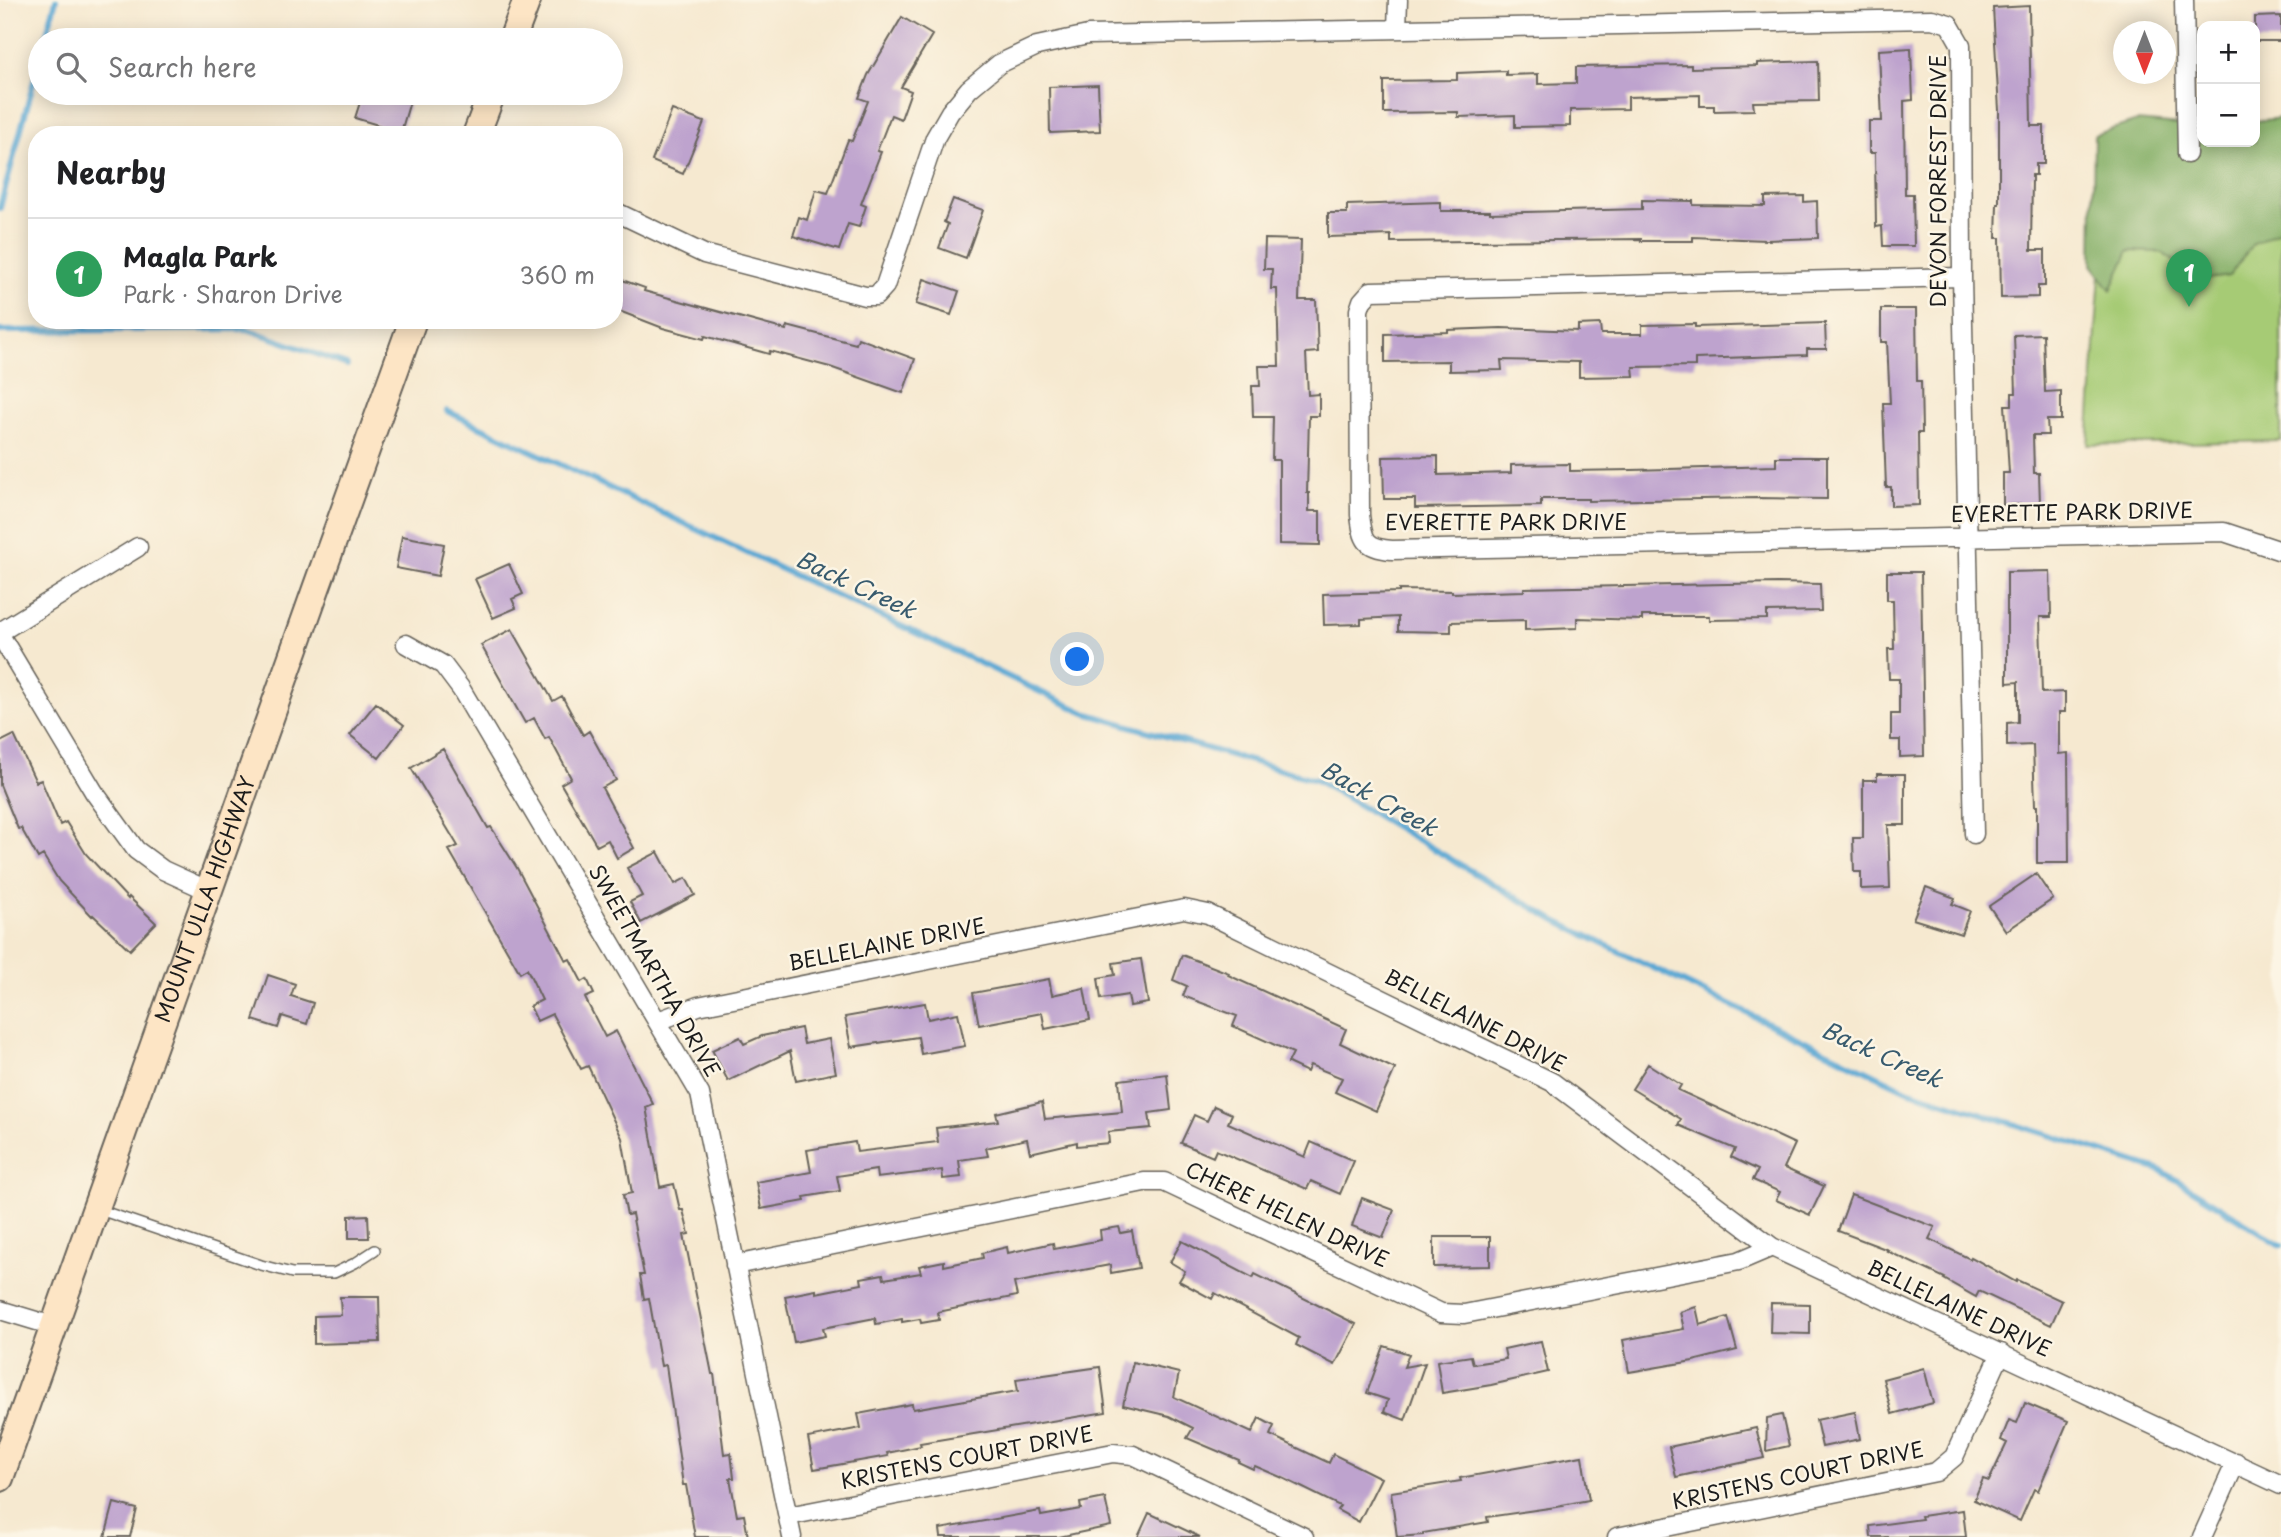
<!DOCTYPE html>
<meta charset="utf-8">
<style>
:root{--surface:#fff;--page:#f6f6f6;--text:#202124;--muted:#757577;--line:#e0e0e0;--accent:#1a73e8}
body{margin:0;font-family:"Playpen Sans",sans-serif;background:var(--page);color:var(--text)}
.controls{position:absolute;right:21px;top:21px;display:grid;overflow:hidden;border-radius:14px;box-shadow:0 4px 18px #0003}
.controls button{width:63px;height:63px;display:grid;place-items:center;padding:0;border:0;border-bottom:2px solid var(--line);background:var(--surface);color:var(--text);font:35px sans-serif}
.compass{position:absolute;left:2113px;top:21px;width:63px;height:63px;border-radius:50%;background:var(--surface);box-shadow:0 4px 18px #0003;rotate:180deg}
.you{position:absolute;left:1078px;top:660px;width:24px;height:24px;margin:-18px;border:5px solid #fff;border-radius:50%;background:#1a73e8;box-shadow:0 0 0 10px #1a73e833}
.badge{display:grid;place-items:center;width:46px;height:46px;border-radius:50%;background:var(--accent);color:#fff;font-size:23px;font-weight:700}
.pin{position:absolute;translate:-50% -58px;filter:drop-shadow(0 2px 4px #0008)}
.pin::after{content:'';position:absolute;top:37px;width:24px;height:21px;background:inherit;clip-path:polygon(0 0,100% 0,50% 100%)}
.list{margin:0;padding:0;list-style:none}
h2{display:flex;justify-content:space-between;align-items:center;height:91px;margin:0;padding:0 28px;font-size:30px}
h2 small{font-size:23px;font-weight:400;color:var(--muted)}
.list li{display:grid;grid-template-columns:46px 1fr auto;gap:21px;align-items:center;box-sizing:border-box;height:112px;padding:0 28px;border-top:2px solid var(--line)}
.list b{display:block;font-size:26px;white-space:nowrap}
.list p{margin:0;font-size:23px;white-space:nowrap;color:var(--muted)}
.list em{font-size:23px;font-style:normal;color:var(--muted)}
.icon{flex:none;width:38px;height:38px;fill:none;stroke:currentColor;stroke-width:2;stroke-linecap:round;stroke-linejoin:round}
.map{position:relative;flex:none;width:2281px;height:1537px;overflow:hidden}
.search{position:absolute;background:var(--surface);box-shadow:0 4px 18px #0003;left:28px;top:28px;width:595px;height:77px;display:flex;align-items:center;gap:18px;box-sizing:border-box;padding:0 24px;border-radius:38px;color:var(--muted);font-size:26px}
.panel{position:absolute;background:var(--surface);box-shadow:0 4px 18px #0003;left:28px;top:126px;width:595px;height:203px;border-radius:28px}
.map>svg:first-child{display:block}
.green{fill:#a6cb74;stroke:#617448;stroke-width:2}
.forest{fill:#84af66;stroke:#506641;stroke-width:2}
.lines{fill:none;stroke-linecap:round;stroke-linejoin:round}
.stream{stroke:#5aa7d3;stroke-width:6}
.building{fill:#bea3ce}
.service-casing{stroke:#68645b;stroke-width:12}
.minor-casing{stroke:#68645b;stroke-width:21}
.secondary-casing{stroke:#68645b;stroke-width:30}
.service{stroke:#fff;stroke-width:9}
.minor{stroke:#fff;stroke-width:18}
.secondary{stroke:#fde5c5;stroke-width:26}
.labels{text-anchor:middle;stroke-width:5;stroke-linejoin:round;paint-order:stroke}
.street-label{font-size:21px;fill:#1c1c1c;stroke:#fcf5e5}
.water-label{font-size:23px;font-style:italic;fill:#385b6e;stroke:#fcf5e5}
</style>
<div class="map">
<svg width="2281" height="1537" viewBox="0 0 2281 1537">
<rect width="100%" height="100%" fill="#fcf5e5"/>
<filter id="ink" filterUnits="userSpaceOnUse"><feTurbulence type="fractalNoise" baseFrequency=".0143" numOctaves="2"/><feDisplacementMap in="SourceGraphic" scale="14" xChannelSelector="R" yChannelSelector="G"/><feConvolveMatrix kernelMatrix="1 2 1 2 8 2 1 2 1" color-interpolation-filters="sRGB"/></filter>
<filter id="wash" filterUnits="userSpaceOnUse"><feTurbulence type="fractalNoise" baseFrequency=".00686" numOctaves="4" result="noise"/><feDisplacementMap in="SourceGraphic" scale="28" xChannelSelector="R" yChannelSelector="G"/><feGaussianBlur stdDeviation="1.57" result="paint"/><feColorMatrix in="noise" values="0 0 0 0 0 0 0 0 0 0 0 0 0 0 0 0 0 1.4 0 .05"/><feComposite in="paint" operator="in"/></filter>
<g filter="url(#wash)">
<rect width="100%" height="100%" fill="#f6e9d0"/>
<path class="green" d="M 2281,164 L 2281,441 L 2088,445 L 2107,173 Z"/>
<path class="forest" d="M 2281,118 L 2281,230 L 2252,245 L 2229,276 L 2203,280 L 2160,252 L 2129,251 L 2111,290 L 2092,265 L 2094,135 L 2137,121 L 2202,127 L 2202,142 L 2255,142 L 2255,121 Z"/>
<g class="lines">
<path class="stream" d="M 45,40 L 56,0
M 0,208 L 40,58
M 0,331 L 247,329 L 347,365
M 447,411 L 1085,713 L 1316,780 L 1556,921 L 1907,1090 L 2162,1171 L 2281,1245"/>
</g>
<g id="blocks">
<path class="building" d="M 2029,6 L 2031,126 L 2044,126 L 2044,164 L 2036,164 L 2036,175 L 2032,175 L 2031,250 L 2045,250 L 2045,286 L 2038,286 L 2038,297 L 2001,298 L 2000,238 L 1996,238 L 1997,204 L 1999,204 L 1999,110 L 1993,8 Z
M 2281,16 L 2281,41 L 2255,41 L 2255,17 Z
M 902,17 L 932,35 L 901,87 L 911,91 L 901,119 L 891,115 L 877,151 L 881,152 L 861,204 L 866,206 L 859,227 L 848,224 L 839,250 L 793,236 L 799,217 L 807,220 L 816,190 L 828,193 L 848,140 L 852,141 L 868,101 L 859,98 L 868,75 Z
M 1911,48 L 1913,100 L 1904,101 L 1905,194 L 1913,194 L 1914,246 L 1883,246 L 1882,226 L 1876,227 L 1875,153 L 1869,153 L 1869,121 L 1882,121 L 1879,50 Z
M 1818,61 L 1819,101 L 1753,102 L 1754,110 L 1714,111 L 1714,106 L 1700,106 L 1700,95 L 1628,97 L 1628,109 L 1570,110 L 1570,126 L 1515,127 L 1515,115 L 1458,117 L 1458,112 L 1384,113 L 1384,81 L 1457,80 L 1457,73 L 1506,71 L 1506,75 L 1538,74 L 1538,84 L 1576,83 L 1576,67 L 1691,65 L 1691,68 L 1757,66 L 1757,63 Z
M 1098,85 L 1100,131 L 1050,133 L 1049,87 Z
M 363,93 L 396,93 L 411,98 L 401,132 L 355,118 Z
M 672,110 L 704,122 L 683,174 L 652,161 Z
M 1804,196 L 1804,202 L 1817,201 L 1818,238 L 1766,240 L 1693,237 L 1693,241 L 1641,241 L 1641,239 L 1391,242 L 1391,235 L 1328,237 L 1328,213 L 1347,213 L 1347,205 L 1441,202 L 1441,211 L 1490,211 L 1490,213 L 1642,209 L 1642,200 L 1693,201 L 1693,205 L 1765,206 L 1765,197 Z
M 953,199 L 983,210 L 966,258 L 939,248 L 948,224 L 944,222 Z
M 1265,239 L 1301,240 L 1299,300 L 1316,300 L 1318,352 L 1306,353 L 1308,395 L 1319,394 L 1319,416 L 1309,416 L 1307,493 L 1309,493 L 1309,511 L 1320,511 L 1320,545 L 1279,544 L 1279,460 L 1272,460 L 1273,417 L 1253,417 L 1252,386 L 1260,386 L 1259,366 L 1279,366 L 1277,289 L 1271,289 L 1272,269 L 1264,269 Z
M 614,277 L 645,288 L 644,291 L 786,330 L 787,326 L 856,344 L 858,338 L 915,359 L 903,393 L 830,367 L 770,351 L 769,354 L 705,336 L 704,339 L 663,328 L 614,309 Z
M 924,279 L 959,291 L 951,315 L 916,304 Z
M 1881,309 L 1916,309 L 1917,381 L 1921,381 L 1922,433 L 1918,433 L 1919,505 L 1891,506 L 1891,487 L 1886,487 L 1883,403 L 1890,403 L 1887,342 L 1881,342 Z
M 1825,323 L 1826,349 L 1807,349 L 1807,355 L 1695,359 L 1695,366 L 1633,367 L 1634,376 L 1579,377 L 1579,362 L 1501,360 L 1502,370 L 1449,371 L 1449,361 L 1385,362 L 1385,334 L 1448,332 L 1448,330 L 1501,328 L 1578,331 L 1578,325 L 1600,324 L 1601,334 L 1642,334 L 1642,325 L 1695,324 L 1695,327 Z
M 2043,334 L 2045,392 L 2061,391 L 2061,420 L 2047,420 L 2048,435 L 2033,435 L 2034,473 L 2039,473 L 2040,504 L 2003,505 L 2003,473 L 2009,473 L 2005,405 L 2012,405 L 2012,393 L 2016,393 L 2014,335 Z
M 1438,456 L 1438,475 L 1511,473 L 1511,465 L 1570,464 L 1570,471 L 1632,470 L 1776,466 L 1776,457 L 1827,457 L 1827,499 L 1758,498 L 1588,501 L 1588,499 L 1541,499 L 1541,506 L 1415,508 L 1415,499 L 1384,499 L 1383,457 Z
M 402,536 L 444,544 L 438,576 L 396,568 Z
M 509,564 L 523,594 L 512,599 L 516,608 L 493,618 L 475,579 Z
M 2050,571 L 2051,617 L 2040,617 L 2042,693 L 2065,692 L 2065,712 L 2059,712 L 2059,754 L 2068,753 L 2069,863 L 2037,863 L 2037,806 L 2035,806 L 2033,745 L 2007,746 L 2007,723 L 2018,722 L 2018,682 L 2007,683 L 2007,572 Z
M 1887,572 L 1921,572 L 1924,756 L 1900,757 L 1900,740 L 1891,740 L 1891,714 L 1899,714 L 1899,679 L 1889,679 L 1888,649 L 1894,649 L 1893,600 L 1887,600 Z
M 1778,583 L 1820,584 L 1821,611 L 1767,612 L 1767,619 L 1709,620 L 1709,616 L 1642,616 L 1642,620 L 1577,618 L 1577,628 L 1525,630 L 1525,620 L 1451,622 L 1451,632 L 1398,631 L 1398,617 L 1361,619 L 1361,624 L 1324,625 L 1323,594 L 1399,592 L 1399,590 L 1452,591 L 1452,593 L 1524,591 L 1524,588 Z
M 512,629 L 553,701 L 562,696 L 583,735 L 589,731 L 616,780 L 602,788 L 634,848 L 617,858 L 608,840 L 597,846 L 561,784 L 571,778 L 549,737 L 545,739 L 534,718 L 525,723 L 481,645 Z
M 376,703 L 404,725 L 379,758 L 350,735 Z
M 14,735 L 36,782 L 41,780 L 60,825 L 66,822 L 86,854 L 128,899 L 129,897 L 156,923 L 130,950 L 93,915 L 92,916 L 59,881 L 43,855 L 38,858 L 21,828 L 18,829 L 0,785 L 0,742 Z
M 443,749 L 488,828 L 491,827 L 517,868 L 566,961 L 570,959 L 582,982 L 587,979 L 594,994 L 585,998 L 605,1037 L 616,1031 L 653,1104 L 646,1107 L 660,1187 L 674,1184 L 680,1210 L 683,1210 L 689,1234 L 684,1235 L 712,1374 L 714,1374 L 724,1454 L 731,1453 L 734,1478 L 730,1478 L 737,1516 L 744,1515 L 748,1537 L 695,1537 L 686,1485 L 683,1485 L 666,1365 L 661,1366 L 649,1298 L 644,1299 L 640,1275 L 644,1275 L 632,1214 L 627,1215 L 623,1195 L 632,1193 L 622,1138 L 588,1066 L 581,1069 L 552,1014 L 537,1021 L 530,1006 L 542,1000 L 527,969 L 520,973 L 449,850 L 458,846 L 411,768 Z
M 1877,774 L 1905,774 L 1905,825 L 1888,825 L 1890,888 L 1861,889 L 1861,872 L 1854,872 L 1853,838 L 1863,838 L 1863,780 L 1877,780 Z
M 658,852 L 675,884 L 686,878 L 695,895 L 641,923 L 630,902 L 642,896 L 627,868 Z
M 2036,874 L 2053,899 L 2006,931 L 1989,906 Z
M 1926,887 L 1955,898 L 1952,904 L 1970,911 L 1961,934 L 1913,919 Z
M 1182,955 L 1229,973 L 1228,975 L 1346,1029 L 1340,1043 L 1395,1069 L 1376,1111 L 1335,1092 L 1342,1078 L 1310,1065 L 1307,1072 L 1288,1063 L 1293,1053 L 1233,1026 L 1237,1016 L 1183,996 L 1187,986 L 1173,980 Z
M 1141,959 L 1148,1003 L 1130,1006 L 1128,995 L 1101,999 L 1098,978 L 1115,975 L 1113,963 Z
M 268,975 L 295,984 L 291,996 L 313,1003 L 307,1024 L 282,1016 L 278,1028 L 253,1020 Z
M 1049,979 L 1052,995 L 1084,988 L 1090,1020 L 1045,1029 L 1042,1013 L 979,1025 L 973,993 Z
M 925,1003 L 928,1019 L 958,1013 L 965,1046 L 921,1054 L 918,1037 L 851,1047 L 845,1017 Z
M 801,1028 L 804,1044 L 829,1039 L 836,1073 L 796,1081 L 790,1051 L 728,1081 L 712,1050 L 740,1037 L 744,1044 L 762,1036 Z
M 1648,1064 L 1681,1085 L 1678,1090 L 1795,1144 L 1784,1168 L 1824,1186 L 1810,1215 L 1776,1200 L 1780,1192 L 1753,1180 L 1758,1170 L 1731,1157 L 1735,1149 L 1678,1125 L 1681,1119 L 1632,1089 Z
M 1167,1074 L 1171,1110 L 1149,1113 L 1151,1128 L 1108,1132 L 1109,1143 L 1077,1146 L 1077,1142 L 1030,1153 L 1027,1139 L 986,1148 L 988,1156 L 959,1160 L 961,1177 L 943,1179 L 942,1170 L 877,1178 L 876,1170 L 837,1176 L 840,1191 L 804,1197 L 805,1201 L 761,1209 L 756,1182 L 811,1172 L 807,1150 L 855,1142 L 857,1152 L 938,1142 L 936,1128 L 998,1121 L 996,1113 L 1042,1102 L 1045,1119 L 1122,1112 L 1119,1080 Z
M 1214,1106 L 1232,1114 L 1228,1123 L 1305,1157 L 1311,1142 L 1354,1161 L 1340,1194 L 1311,1181 L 1307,1189 L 1216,1150 L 1213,1157 L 1181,1143 L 1194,1115 L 1207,1121 Z
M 1851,1195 L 1935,1227 L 1929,1239 L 1970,1259 L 1971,1257 L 2016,1282 L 2017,1280 L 2062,1301 L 2051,1325 L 1979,1291 L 1976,1297 L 1944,1279 L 1945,1278 L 1887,1251 L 1888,1250 L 1838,1231 Z
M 1362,1198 L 1394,1210 L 1383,1238 L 1352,1226 Z
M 368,1215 L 369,1238 L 349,1238 L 349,1216 Z
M 1119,1227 L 1121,1233 L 1132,1231 L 1139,1268 L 1111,1273 L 1110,1265 L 1014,1283 L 1017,1296 L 938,1312 L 939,1320 L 921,1323 L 920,1319 L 902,1322 L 902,1319 L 876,1324 L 875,1318 L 823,1328 L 825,1336 L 794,1342 L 785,1296 L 816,1290 L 816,1293 L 862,1284 L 861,1278 L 883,1274 L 884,1279 L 921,1273 L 919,1266 L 944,1261 L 944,1266 L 983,1258 L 982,1253 L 1007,1247 L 1008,1253 L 1053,1243 L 1054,1249 L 1101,1240 L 1100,1230 Z
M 1434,1237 L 1490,1237 L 1490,1266 L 1434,1267 Z
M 1182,1241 L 1253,1278 L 1255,1274 L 1356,1324 L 1335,1365 L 1296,1345 L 1299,1338 L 1215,1293 L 1212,1299 L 1179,1281 L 1185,1271 L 1170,1262 Z
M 340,1297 L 379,1297 L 380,1342 L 314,1344 L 314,1316 L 341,1315 Z
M 1771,1303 L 1810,1304 L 1810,1334 L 1770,1333 Z
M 1696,1307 L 1700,1325 L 1728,1317 L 1737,1350 L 1693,1361 L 1629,1372 L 1623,1340 L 1684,1329 L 1680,1312 Z
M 1541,1341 L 1548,1372 L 1491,1385 L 1442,1393 L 1437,1361 L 1471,1356 L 1473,1364 L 1506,1359 L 1504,1349 Z
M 1384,1346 L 1409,1354 L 1404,1367 L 1425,1363 L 1405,1420 L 1384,1412 L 1388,1400 L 1367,1393 Z
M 1133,1362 L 1179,1373 L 1174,1397 L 1252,1433 L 1259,1418 L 1274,1426 L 1270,1435 L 1329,1463 L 1333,1454 L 1381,1478 L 1359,1522 L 1337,1510 L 1340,1506 L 1285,1479 L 1255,1466 L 1253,1469 L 1238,1462 L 1239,1460 L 1187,1438 L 1193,1428 L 1169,1416 L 1123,1405 Z
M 1100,1367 L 1106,1412 L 920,1443 L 921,1446 L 887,1453 L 888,1456 L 814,1469 L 808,1438 L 861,1428 L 858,1414 L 912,1404 L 913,1409 L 1018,1391 L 1016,1379 Z
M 1924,1368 L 1933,1403 L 1892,1414 L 1883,1379 Z
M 2025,1403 L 2068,1421 L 2038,1491 L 2034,1489 L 2020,1521 L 1974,1500 L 1983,1479 L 1989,1481 L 2007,1443 L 2001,1440 L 2009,1420 L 2017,1423 Z
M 1855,1412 L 1860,1439 L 1822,1447 L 1816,1420 Z
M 1782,1415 L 1789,1446 L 1766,1451 L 1767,1418 Z
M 1756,1428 L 1764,1458 L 1676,1477 L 1669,1447 Z
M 1582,1456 L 1589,1500 L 1562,1505 L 1563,1506 L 1487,1517 L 1488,1522 L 1423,1533 L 1423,1535 L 1397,1537 L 1391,1492 L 1461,1481 L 1460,1478 Z
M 1105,1498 L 1111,1526 L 1059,1537 L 941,1537 L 940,1529 L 1040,1511 L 1041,1516 L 1081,1509 L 1080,1503 Z
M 114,1503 L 137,1509 L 130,1537 L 105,1537 Z
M 1963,1510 L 1966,1537 L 1871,1537 L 1870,1526 L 1922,1519 L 1921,1516 Z
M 1149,1513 L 1200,1537 L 1138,1537 Z"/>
</g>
</g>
<g filter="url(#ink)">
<use href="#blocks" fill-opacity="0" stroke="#68645b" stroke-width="2"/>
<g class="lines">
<defs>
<path id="service" d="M 97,1209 L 261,1265 L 292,1273 L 334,1273 L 355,1263 L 375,1250"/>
<path id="minor" d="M 2184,0 L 2187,154
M 1397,28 L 1398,0
M 614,211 L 704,254 L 865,296 L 876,296 L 885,286 L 935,138 L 950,112 L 969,89 L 999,64 L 1037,46 L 1088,35 L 1932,19 L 1949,24 L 1961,45 L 1962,277 L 1974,834
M 1962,277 L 1371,291 L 1362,301 L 1359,310 L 1360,515 C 1363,540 1365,548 1392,550 L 2224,532 L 2281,551
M 0,632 L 138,547
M 0,635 L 94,792 L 136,850 L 163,870 L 209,891
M 406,644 L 443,665 L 461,689 L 700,1094 L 792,1537
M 658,1021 L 698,1006 L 1184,909 L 1208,914 L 1552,1082 L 1772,1247 L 2281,1485
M 735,1265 L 1144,1182 L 1164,1182 L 1441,1313 L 1464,1314 L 1739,1261 L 1772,1247
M 0,1310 L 53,1326
M 788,1516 L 1113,1453 L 1133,1455 L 1304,1537
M 1617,1537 L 1936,1472 L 1954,1457 L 2001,1353
M 2202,1537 L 2236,1462"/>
<g id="secondary">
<path d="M 512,40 L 527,0"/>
<path d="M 476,135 L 492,93"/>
<path id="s1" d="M 0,1478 L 317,586 L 413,320"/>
</g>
</defs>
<use href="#service" class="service-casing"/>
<use href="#minor" class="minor-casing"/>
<use href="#secondary" class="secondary-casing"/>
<use href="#service" class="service"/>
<use href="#minor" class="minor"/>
<use href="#secondary" class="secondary"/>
</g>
</g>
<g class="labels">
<g class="street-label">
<text transform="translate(1939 181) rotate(-90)" y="7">DEVON FORREST DRIVE</text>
<text transform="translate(2072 513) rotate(-1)" y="7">EVERETTE PARK DRIVE</text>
<text x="1506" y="530">EVERETTE PARK DRIVE</text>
<text dy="7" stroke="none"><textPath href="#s1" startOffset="614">MOUNT ULLA HIGHWAY</textPath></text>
<text transform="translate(887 945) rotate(-11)" y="7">BELLELAINE DRIVE</text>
<text transform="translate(654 971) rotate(60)" y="7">SWEETMARTHA DRIVE</text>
<text transform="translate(1475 1021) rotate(27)" y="7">BELLELAINE DRIVE</text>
<text transform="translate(1287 1215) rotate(25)" y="7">CHERE HELEN DRIVE</text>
<text transform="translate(1959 1309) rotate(25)" y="7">BELLELAINE DRIVE</text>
<text transform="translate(967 1458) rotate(-11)" y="7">KRISTENS COURT DRIVE</text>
<text transform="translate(1798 1476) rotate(-12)" y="7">KRISTENS COURT DRIVE</text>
</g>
<g class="water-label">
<text transform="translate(856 585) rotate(25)" y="8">Back Creek</text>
<text transform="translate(1379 799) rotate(29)" y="8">Back Creek</text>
<text transform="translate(1882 1055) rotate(24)" y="8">Back Creek</text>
</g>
</g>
</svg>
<div class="controls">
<button>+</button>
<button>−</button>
</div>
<svg class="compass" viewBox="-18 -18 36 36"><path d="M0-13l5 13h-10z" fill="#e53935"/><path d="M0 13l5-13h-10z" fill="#757577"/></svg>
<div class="you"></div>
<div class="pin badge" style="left:2189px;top:307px;background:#2e9e5b">1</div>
<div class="search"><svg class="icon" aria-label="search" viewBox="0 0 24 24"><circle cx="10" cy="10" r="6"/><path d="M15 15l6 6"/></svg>Search here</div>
<section class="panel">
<h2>Nearby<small></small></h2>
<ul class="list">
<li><span class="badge" style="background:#2e9e5b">1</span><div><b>Magla Park</b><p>Park · Sharon Drive</p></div><em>360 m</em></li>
</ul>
</section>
</div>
